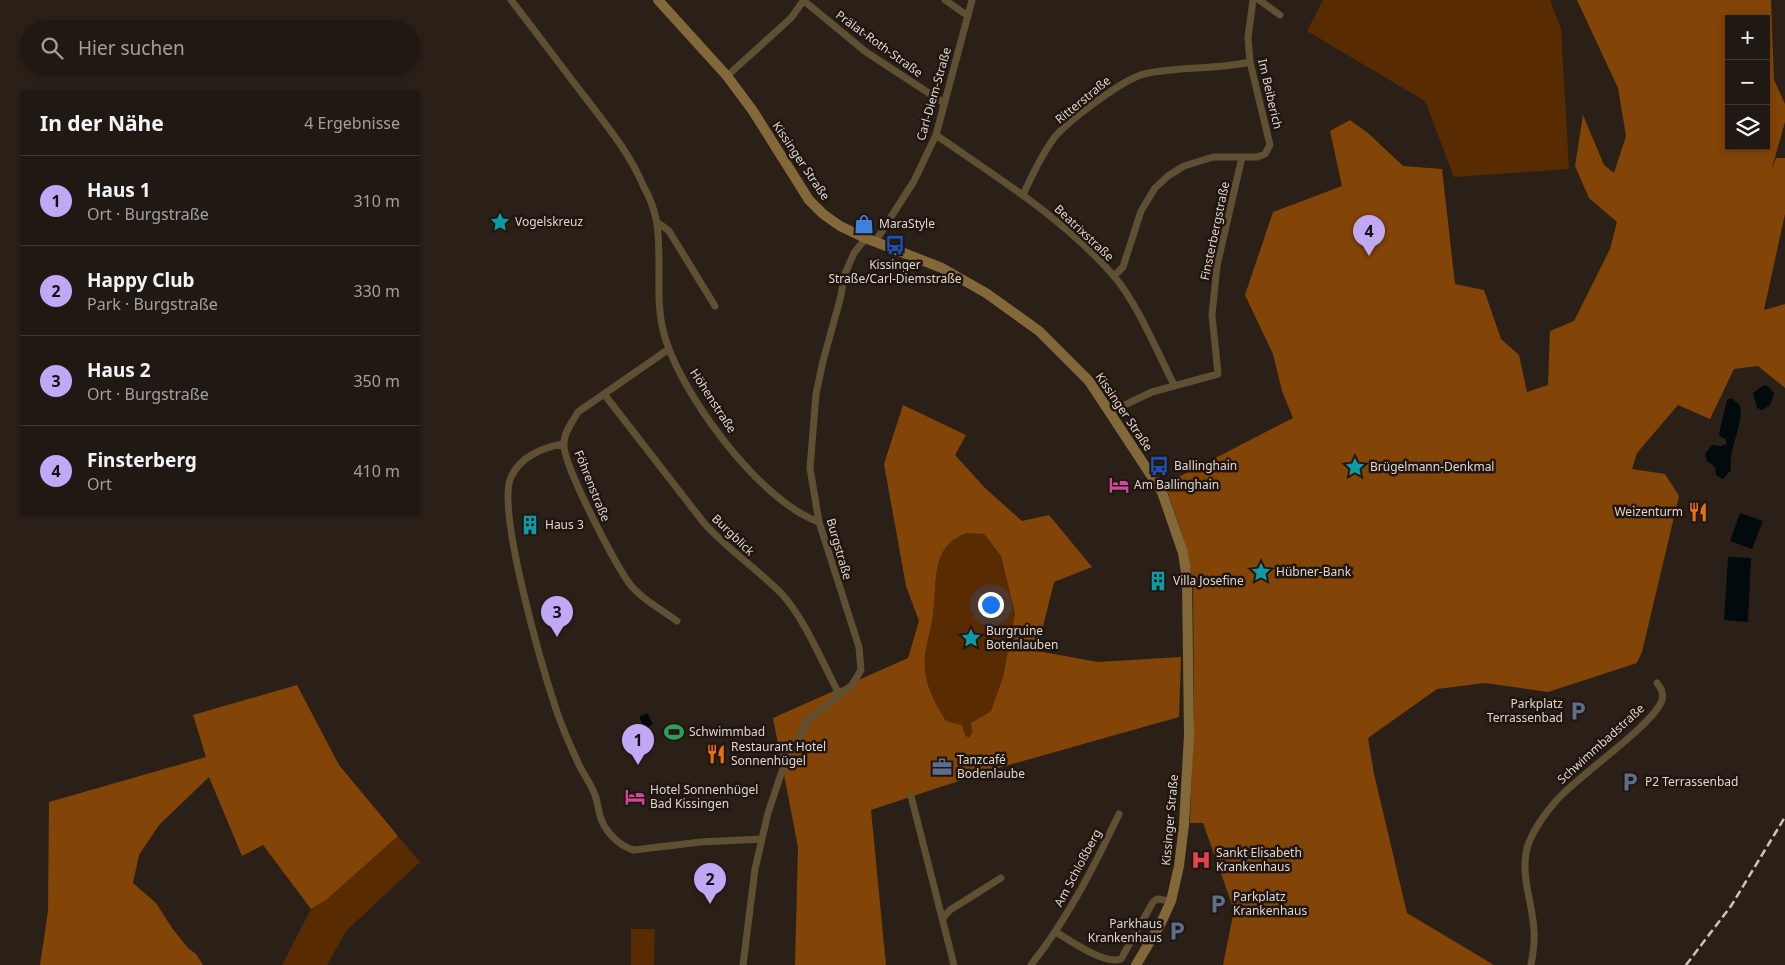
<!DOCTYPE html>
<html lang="de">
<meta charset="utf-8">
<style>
:root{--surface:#201812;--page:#2d2520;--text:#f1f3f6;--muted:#a2a09f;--line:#3d3732;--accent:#c0a8f4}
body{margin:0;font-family:"Noto Sans",sans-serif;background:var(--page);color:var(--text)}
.controls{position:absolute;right:15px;top:15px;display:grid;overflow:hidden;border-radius:0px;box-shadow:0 2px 8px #0003}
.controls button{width:45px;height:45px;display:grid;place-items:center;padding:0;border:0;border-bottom:1px solid var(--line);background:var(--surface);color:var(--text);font:25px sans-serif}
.you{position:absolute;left:990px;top:604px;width:18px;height:18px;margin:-12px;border:4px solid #fff;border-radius:50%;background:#1a73e8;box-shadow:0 0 0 8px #1a73e833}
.badge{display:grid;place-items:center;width:32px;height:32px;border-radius:50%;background:var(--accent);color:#111;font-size:16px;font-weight:700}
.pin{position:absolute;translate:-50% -41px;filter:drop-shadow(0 1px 2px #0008)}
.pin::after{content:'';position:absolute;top:26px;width:18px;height:15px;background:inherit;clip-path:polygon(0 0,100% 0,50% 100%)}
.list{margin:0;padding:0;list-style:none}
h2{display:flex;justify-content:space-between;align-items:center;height:65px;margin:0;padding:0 20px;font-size:21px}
h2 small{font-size:16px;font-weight:400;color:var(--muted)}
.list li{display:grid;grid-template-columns:32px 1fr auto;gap:15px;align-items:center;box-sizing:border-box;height:90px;padding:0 20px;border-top:1px solid var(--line)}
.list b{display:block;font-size:19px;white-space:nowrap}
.list p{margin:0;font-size:16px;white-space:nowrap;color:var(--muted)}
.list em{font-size:16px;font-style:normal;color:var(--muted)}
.icon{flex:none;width:28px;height:28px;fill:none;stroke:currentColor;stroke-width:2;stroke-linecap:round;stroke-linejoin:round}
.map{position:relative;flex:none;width:1785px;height:965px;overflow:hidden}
.search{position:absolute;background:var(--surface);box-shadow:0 2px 8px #0003;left:20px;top:20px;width:400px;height:55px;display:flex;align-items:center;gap:12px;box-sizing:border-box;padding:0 18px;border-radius:28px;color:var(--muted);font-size:19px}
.panel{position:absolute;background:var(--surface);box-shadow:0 2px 8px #0003;left:20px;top:90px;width:400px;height:425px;border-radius:0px}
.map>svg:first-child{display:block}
.green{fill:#582b00}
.forest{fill:#824407;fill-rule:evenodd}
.water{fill:#010b0d}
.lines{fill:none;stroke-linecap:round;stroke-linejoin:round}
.street{stroke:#605033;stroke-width:7}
.secondary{stroke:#83693a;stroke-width:10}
.rail{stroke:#cbc3be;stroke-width:2.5;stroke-dasharray:8 4;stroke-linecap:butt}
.labels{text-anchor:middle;stroke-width:5;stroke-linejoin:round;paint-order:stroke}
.street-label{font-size:12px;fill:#ded7d2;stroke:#21160f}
.poi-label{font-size:12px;fill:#ded7d2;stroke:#21160f;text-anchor:start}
</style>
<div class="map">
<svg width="1785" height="965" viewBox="0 0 1785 965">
<rect width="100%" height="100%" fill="#2b2018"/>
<path class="green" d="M 1323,0 L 1550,0 L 1561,29 L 1569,169 L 1454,177 L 1425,101 L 1307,31 Z
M 966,533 L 984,534 L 1001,556 L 1015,614 L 1003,677 L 991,711 L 971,723 L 973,733 L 969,738 L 965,735 L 962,725 L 946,722 C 936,705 926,688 925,668 C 923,652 931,632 933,615 C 938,583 929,546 966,533 Z
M 398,836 L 420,862 L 346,931 L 327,965 L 282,965 L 311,909 L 326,900 Z
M 631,929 L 655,929 L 654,965 L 631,965 Z"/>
<path class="forest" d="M 1577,0 L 1771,0 L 1774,80 L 1785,104 L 1785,122 L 1771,171 L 1776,158 L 1785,158 L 1785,214 L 1764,310 L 1785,304 L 1785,388 L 1758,366 L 1734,369 L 1710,419 L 1678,405 L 1637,453 L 1632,469 L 1665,474 L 1679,496 L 1642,652 L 1637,663 L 1548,692 L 1485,683 L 1437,689 L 1368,738 L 1374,774 L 1407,913 L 1494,965 L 1223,965 L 1234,910 L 1203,823 L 1190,823 L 1194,706 L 1193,579 L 1181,531 L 1165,484 L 1293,418 L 1282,391 L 1273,354 L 1245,295 L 1273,212 L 1342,186 L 1330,131 L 1350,120 L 1368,133 L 1403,166 L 1442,169 L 1455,284 L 1484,290 L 1501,339 L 1519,355 L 1527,392 L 1548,385 L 1550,331 L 1574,321 L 1610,249 L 1617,222 L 1589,198 L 1575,166 L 1583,115 L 1604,165 L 1614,173 L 1626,136 L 1618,88 ZM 1729,19 L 1766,19 L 1766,146 L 1729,146 Z
M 903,405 L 966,435 L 955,455 L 985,488 L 1022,521 L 1049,515 L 1092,567 L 1054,582 L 1037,651 L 1098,662 L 1181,657 L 1179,717 L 995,769 L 871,810 L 886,965 L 795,965 L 798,847 L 773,718 L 908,658 L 919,621 L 906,586 L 884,464 ZM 967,533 L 984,534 L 1001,556 L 1015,614 L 1003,677 L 991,711 L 971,723 L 972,733 L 969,738 L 965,735 L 962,725 L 946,721 C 936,705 926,688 925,668 C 923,652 931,632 933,615 C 938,583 929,546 967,533 Z
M 297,685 L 339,765 L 398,836 L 326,900 L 311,909 L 263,845 L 242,856 L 209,777 L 159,825 L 139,855 L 133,883 L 156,903 L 172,928 L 188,948 L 196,954 L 203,965 L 40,965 L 48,911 L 49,802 L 206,757 L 193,715 Z"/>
<path class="water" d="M 1764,385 L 1769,387 L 1774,393 L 1770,405 L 1762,410 L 1757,408 L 1753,393 Z
M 1731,398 L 1740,405 C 1744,426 1728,447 1731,470 L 1723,479 L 1716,475 L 1715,467 L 1707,461 L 1705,454 L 1712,445 L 1721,446 L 1726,444 L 1726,439 L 1721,437 L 1719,434 L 1727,400 Z
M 1740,513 L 1763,521 L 1752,549 L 1730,541 Z
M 1728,557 L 1751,558 L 1748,622 L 1724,620 Z
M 647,713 L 653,724 L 645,729 L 639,717 Z"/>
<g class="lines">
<path class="street" d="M 511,0 C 536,32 560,65 585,97 C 606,125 629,152 643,185 C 649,196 655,211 657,224 C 662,259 655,296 663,330 C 677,390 760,502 819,522
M 803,0 L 866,52 L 944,103
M 945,0 L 968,16
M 1259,0 L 1280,15
M 727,76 L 791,18 L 804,0
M 936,135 C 998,178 1063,218 1113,275 C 1136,301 1158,353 1174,385
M 1023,195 C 1032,175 1041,156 1054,138 C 1068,121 1123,79 1144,74 C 1179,66 1215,70 1250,62
M 657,222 L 669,231 L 715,306
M 875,242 L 914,181 L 936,135 L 972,0
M 1114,276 L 1123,267 L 1141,211 L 1155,188 L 1168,176 L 1184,166 L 1213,157 L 1257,157 L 1265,154 L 1270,145 L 1250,62 L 1248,37 L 1253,0
M 669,349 L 578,412 C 573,421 564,432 564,443 C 562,464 615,563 629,583 C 640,598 662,610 677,621
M 604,394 L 704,523 C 727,549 756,568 781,593 C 805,619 822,662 839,694
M 1110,412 L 1152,392 L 1218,374 L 1212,315 L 1217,266 L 1242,157
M 563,444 C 543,447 520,457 511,477 C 496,510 543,670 556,709 C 562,728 571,747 579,765 C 584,775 591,784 595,795 C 599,806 598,817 605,827 C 611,837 622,847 634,850 L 701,842 L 762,839
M 911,796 L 954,965
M 943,918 L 950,910 L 1001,878
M 1056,932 C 1072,942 1105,965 1121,959 L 1153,902 L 1157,899 L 1171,901
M 743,965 L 755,869 L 768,813 L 783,768 L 809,719 L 852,685 L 861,670 L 859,647 L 819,522 L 810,468 L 816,394 L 823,361 L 841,296 L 844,276 L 854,253 L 866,238
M 1031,965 C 1068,918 1094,867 1119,814
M 1531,965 C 1533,954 1535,942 1534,931 C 1533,904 1520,876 1527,848 C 1532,832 1544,815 1555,802 C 1577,776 1653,726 1662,700 C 1664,694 1661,688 1657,683"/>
<path class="secondary" d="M 658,0 L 727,76 L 753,111 L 809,200 L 823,214 L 840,226 L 863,237 L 942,268 L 986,293 L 1039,331 L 1089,381 L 1162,492 L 1183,553 L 1187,579 L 1189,735 L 1184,825 L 1179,866 L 1171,901 L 1161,923 L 1136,965"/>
<path class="rail" d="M 1686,965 L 1731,906 L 1785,817"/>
</g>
<defs>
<symbol id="sight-bare" viewBox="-9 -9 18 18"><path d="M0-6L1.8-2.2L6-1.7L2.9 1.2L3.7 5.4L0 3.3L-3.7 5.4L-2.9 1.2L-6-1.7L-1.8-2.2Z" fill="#0f9aa8" stroke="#21160f" stroke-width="2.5" paint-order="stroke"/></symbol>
<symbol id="shop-bare" viewBox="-9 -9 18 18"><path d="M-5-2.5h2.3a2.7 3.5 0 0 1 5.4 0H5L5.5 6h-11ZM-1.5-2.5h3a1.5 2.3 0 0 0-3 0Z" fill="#3f7fe0" stroke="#21160f" stroke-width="2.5" paint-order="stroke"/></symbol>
<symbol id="bus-bare" viewBox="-9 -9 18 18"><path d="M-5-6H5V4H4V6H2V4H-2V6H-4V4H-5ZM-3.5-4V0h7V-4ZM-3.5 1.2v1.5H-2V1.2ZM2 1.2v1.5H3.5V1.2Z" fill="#1a4fb4" stroke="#21160f" stroke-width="2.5" paint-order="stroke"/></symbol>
<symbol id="hotel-bare" viewBox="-9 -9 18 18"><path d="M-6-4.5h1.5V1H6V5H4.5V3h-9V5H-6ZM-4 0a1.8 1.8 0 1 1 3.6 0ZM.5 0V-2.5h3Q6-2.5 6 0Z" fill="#d1479c" stroke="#21160f" stroke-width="2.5" paint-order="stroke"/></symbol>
<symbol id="restaurant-bare" viewBox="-9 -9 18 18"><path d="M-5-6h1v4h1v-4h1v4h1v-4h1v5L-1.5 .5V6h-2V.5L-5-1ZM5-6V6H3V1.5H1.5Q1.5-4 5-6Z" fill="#e8710a" stroke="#21160f" stroke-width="2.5" paint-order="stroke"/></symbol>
<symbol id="building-bare" viewBox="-9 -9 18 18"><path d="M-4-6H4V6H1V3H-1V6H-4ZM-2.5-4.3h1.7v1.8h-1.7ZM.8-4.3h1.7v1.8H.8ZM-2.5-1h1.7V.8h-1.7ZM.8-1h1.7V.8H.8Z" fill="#0f9aa8" stroke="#21160f" stroke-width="2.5" paint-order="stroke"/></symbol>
<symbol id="parking-bare" viewBox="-9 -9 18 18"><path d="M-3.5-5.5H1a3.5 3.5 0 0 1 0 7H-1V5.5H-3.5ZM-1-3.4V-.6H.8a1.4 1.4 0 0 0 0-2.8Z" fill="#5c6f8a" stroke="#21160f" stroke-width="2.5" paint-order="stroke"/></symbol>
<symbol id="stadium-bare" viewBox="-9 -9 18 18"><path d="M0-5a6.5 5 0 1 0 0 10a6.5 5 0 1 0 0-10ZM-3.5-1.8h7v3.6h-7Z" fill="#2e9e5b" stroke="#21160f" stroke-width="2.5" paint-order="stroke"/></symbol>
<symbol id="office-bare" viewBox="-9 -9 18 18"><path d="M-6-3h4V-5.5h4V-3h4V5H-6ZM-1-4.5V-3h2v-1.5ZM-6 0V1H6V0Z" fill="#5c6f8a" stroke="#21160f" stroke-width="2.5" paint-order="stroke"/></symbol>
<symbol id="hospital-bare" viewBox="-9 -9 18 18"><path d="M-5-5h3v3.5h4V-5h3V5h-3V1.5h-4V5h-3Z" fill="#e0444e" stroke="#21160f" stroke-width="2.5" paint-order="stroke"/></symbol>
</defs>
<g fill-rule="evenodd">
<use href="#sight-bare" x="486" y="208" width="28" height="28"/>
<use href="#shop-bare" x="850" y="210" width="28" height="28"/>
<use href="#bus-bare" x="881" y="231" width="28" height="28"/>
<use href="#bus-bare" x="1145" y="452" width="28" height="28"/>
<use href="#sight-bare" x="1341" y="453" width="28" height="28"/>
<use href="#hotel-bare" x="1105" y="471" width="28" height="28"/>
<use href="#restaurant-bare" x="1684" y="498" width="28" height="28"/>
<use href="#building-bare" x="516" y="511" width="28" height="28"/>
<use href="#sight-bare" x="1247" y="558" width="28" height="28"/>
<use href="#building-bare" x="1144" y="567" width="28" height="28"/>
<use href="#sight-bare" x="957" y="624" width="28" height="28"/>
<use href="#parking-bare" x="1564" y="697" width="28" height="28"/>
<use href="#stadium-bare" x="660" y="718" width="28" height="28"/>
<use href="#restaurant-bare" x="702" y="740" width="28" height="28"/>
<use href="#office-bare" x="928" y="753" width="28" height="28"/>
<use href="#parking-bare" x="1616" y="768" width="28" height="28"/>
<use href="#hotel-bare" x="621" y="783" width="28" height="28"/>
<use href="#hospital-bare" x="1187" y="846" width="28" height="28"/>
<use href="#parking-bare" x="1204" y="890" width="28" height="28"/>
<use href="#parking-bare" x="1163" y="917" width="28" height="28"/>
</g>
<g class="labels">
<g class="street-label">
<text transform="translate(879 44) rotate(36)" y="4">Prälat-Roth-Straße</text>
<text transform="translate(934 94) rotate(-74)" y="4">Carl-Diem-Straße</text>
<text transform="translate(1270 94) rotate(77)" y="4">Im Beiberich</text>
<text transform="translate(1083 100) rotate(-39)" y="4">Ritterstraße</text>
<text transform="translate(801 161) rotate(56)" y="4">Kissinger Straße</text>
<text transform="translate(1215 231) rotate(-78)" y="4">Finsterbergstraße</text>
<text transform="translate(1084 233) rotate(43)" y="4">Beatrixstraße</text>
<text transform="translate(713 401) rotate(57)" y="4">Höhenstraße</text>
<text transform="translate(1124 412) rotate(56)" y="4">Kissinger Straße</text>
<text transform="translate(592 486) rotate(68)" y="4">Föhrenstraße</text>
<text transform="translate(733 535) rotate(44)" y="4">Burgblick</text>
<text transform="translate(839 549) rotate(74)" y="4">Burgstraße</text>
<text transform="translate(1601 744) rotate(-42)" y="4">Schwimmbadstraße</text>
<text transform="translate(1170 820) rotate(-85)" y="4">Kissinger Straße</text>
<text transform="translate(1078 868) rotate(-62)" y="4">Am Schloßberg</text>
</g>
<g class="poi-label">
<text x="515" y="226">Vogelskreuz</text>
<text x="879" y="228">MaraStyle</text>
<text x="895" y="269" text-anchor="middle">Kissinger<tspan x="895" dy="14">Straße/Carl-Diemstraße</tspan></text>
<text x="1174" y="470">Ballinghain</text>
<text x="1370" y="471">Brügelmann-Denkmal</text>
<text x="1134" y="489">Am Ballinghain</text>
<text x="1683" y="516" text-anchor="end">Weizenturm</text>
<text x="545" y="529">Haus 3</text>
<text x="1276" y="576">Hübner-Bank</text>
<text x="1173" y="585">Villa Josefine</text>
<text x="986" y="635">Burgruine<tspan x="986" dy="14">Botenlauben</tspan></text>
<text x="1563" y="708" text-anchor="end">Parkplatz<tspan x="1563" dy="14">Terrassenbad</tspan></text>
<text x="689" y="736">Schwimmbad</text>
<text x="731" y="751">Restaurant Hotel<tspan x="731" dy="14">Sonnenhügel</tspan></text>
<text x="957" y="764">Tanzcafé<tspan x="957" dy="14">Bodenlaube</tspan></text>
<text x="1645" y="786">P2 Terrassenbad</text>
<text x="650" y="794">Hotel Sonnenhügel<tspan x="650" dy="14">Bad Kissingen</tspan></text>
<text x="1216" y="857">Sankt Elisabeth<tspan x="1216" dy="14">Krankenhaus</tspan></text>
<text x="1233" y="901">Parkplatz<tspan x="1233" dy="14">Krankenhaus</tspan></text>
<text x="1162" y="928" text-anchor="end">Parkhaus<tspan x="1162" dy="14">Krankenhaus</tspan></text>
</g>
</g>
</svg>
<div class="controls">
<button>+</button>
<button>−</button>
<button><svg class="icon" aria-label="layers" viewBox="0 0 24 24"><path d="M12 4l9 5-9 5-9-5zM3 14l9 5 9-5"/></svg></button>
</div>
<div class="you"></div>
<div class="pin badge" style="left:638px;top:765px">1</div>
<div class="pin badge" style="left:710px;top:904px">2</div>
<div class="pin badge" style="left:557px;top:637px">3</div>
<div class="pin badge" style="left:1369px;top:256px">4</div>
<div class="search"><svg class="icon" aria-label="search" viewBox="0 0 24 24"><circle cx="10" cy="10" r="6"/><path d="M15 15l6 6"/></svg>Hier suchen</div>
<section class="panel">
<h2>In der Nähe<small>4 Ergebnisse</small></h2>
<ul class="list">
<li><span class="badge">1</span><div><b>Haus 1</b><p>Ort · Burgstraße</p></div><em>310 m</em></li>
<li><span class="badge">2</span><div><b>Happy Club</b><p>Park · Burgstraße</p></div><em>330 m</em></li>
<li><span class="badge">3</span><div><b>Haus 2</b><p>Ort · Burgstraße</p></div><em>350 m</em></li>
<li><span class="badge">4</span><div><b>Finsterberg</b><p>Ort</p></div><em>410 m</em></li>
</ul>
</section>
</div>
